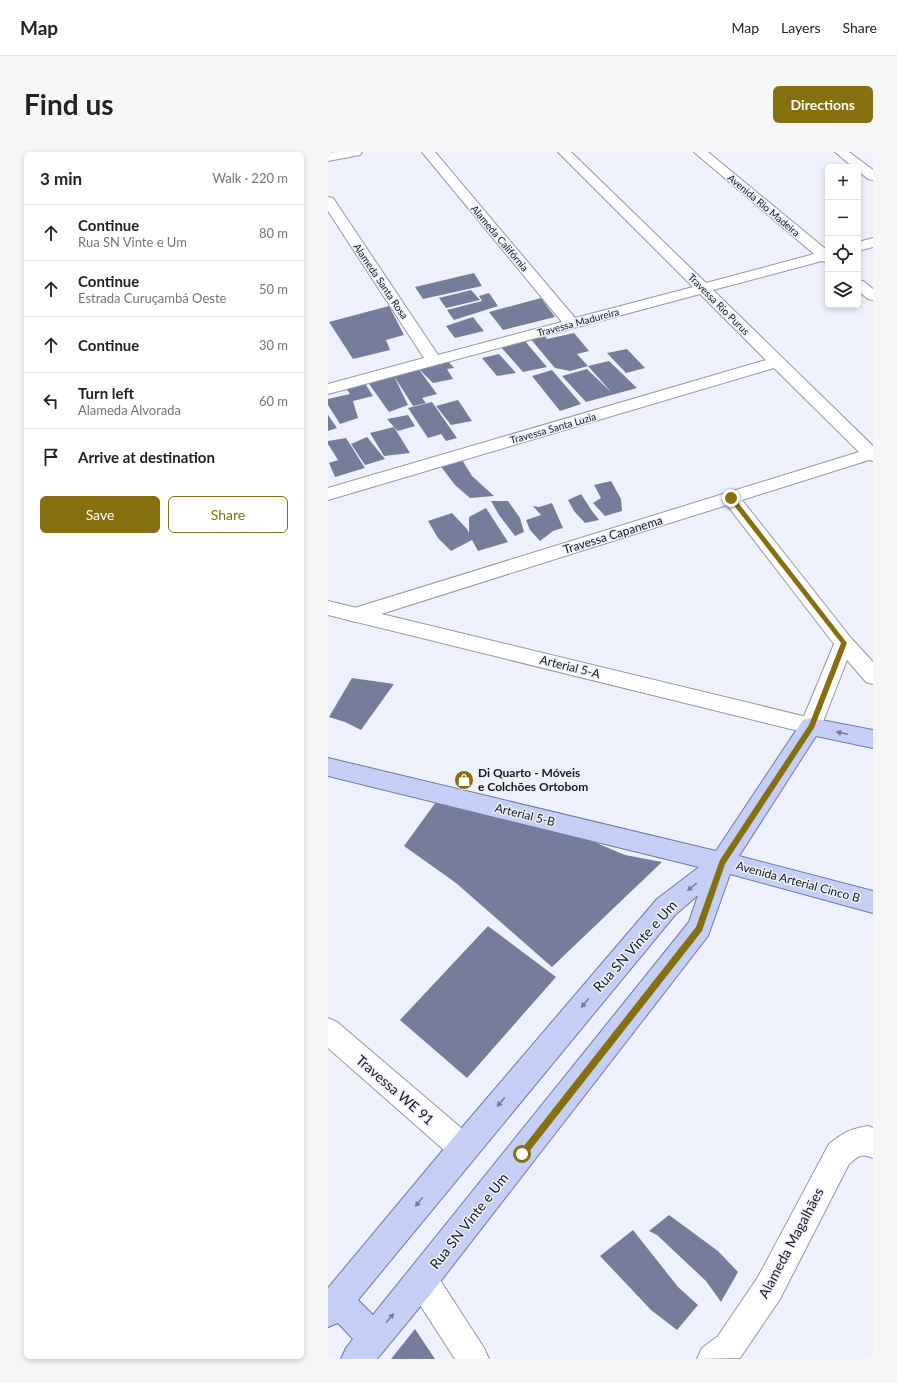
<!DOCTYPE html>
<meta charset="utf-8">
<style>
:root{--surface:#fff;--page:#f6f6f6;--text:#222;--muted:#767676;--line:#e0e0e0;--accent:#866f0f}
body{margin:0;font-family:Lato,sans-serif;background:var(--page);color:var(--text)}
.controls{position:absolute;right:12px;top:12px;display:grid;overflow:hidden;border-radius:6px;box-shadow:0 2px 6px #0003}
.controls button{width:36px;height:36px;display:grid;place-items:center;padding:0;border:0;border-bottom:1px solid var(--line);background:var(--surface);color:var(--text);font:20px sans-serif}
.stop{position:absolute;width:12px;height:12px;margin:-9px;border:3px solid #866f0f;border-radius:50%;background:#fff}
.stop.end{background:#866f0f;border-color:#fff;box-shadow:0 1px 4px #0008}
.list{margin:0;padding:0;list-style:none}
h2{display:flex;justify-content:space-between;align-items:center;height:52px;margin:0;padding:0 16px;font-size:17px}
h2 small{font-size:13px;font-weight:400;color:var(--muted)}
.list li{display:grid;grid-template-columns:26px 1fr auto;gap:12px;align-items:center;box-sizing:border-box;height:56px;padding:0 16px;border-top:1px solid var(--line)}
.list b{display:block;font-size:15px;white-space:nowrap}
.list p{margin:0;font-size:13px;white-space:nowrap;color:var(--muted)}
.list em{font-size:13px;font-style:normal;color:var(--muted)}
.actions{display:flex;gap:8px;padding:12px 16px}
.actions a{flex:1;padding:9px 0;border:1px solid var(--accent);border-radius:6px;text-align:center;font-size:14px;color:var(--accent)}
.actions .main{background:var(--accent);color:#fff}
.icon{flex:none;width:22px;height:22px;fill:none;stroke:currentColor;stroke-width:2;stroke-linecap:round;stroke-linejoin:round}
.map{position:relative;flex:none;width:545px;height:1207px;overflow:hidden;border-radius:6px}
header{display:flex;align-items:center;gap:24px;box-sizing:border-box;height:56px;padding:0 20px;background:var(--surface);border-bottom:1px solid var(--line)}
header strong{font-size:19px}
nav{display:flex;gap:22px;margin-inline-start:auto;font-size:14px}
.intro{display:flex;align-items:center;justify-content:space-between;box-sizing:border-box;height:96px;padding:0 24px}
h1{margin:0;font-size:28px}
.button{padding:10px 18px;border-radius:6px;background:var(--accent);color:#fff;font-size:14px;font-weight:700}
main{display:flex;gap:24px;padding:0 24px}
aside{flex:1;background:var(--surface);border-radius:6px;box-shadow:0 2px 6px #0003}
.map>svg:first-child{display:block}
.building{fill:#767d9b}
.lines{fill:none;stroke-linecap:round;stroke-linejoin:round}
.minor-casing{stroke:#9598a2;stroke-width:2}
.tertiary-casing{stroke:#9598a2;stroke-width:2}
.primary-casing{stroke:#6f79a4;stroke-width:2}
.minor{fill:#fff;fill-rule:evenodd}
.tertiary{fill:#fff;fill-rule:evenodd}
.primary{fill:#c5cef5;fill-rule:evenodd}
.oneway{fill:#777d93}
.route{fill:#866f0f}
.labels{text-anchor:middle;stroke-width:3;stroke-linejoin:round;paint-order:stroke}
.far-street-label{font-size:10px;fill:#18191c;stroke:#eef1fc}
.street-label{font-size:12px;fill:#18191c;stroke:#eef1fc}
.poi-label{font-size:12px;font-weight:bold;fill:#18191c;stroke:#eef1fc;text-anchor:start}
.near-street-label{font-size:14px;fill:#18191c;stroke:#eef1fc}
</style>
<header>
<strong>Map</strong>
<nav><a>Map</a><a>Layers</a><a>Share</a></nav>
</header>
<div class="intro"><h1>Find us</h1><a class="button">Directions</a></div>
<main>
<aside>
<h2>3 min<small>Walk · 220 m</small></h2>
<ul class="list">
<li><svg class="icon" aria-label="ahead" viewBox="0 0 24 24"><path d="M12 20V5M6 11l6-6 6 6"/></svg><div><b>Continue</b><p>Rua SN Vinte e Um</p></div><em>80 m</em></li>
<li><svg class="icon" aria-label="ahead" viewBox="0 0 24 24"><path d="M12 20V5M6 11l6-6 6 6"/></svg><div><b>Continue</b><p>Estrada Curuçambá Oeste</p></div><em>50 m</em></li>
<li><svg class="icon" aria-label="ahead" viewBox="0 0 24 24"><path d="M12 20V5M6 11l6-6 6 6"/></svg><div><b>Continue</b></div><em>30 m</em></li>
<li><svg class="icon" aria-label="left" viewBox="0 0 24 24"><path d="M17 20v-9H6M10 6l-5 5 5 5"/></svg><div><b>Turn left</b><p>Alameda Alvorada</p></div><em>60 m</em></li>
<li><svg class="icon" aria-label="arrive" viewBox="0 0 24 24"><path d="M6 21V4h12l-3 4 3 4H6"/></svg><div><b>Arrive at destination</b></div></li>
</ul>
<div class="actions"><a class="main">Save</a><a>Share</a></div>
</aside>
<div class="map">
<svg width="545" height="1207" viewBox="0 0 545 1207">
<rect width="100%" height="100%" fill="#eef1fc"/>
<path class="building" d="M 146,121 L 154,134 L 95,147 L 87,135 Z
M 143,138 L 152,148 L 118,156 L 111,146 Z
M 161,141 L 170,154 L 126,168 L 119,158 L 154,149 L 151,144 Z
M 213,146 L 227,165 L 175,178 L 161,160 Z
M 61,154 L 76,183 L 58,188 L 62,198 L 25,207 L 1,170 Z
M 145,165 L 156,179 L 127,186 L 118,174 Z
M 246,181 L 261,199 L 249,202 L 260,214 L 242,219 L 227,216 L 201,185 L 215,182 L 219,187 Z
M 196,188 L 219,215 L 195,220 L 172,194 Z
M 299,197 L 317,216 L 298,221 L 279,201 Z
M 171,202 L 188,221 L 169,224 L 154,206 Z
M 119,208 L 126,216 L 119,217 L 125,227 L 105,231 L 90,216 L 109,242 L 94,246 L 98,251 L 85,254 L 66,224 L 80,253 L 61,260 L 39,229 Z
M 281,209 L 309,236 L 258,250 L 234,224 L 259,217 L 284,241 L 260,214 Z
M 224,218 L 253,252 L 232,259 L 204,224 Z
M 36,230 L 45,244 L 25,249 L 30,266 L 12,272 L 0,253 L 0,247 L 22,242 L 17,235 Z
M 130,248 L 144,269 L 123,273 L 108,254 Z
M 104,250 L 129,286 L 118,289 L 113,282 L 100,286 L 80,256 Z
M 0,263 L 9,276 L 0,279 Z
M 80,263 L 87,274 L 70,279 L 66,275 L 82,301 L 56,304 L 42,281 L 66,275 L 59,267 Z
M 39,285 L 57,307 L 37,313 L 23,292 Z
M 18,286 L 37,316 L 7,325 L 1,311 L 10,308 L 0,292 L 0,289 Z
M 133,306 L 144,324 L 166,344 L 142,346 L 127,333 L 111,312 Z
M 283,329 L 293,347 L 294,359 L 277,364 L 265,351 L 273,346 L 266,333 Z
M 253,342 L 264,359 L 271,368 L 257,371 L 246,359 L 240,348 Z
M 163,349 L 180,349 L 192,366 L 196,380 L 187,384 L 171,363 Z
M 224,351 L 235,376 L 225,379 L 212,389 L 202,378 L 198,368 L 213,363 L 205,354 L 211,355 Z
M 158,356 L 180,390 L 150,399 L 144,388 L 123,399 L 110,386 L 100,369 L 124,361 L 139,377 L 141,381 L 141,365 Z
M 24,526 L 66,532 L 33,578 L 17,570 L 1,565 Z
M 108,650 L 190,669 L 266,690 L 297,703 L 334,710 L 224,815 L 128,731 L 76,694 Z
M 160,774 L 228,825 L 139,926 L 72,868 Z
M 341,1063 L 390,1099 L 410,1120 L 393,1150 L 378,1129 L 329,1083 L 321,1079 Z
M 305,1078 L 350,1135 L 370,1153 L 349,1178 L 323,1158 L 272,1104 Z
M 87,1177 L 107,1207 L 63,1207 Z"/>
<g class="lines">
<defs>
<path id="minor" d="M 7,0 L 34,0 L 32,3 L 0,9 L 0,1 Z
M 94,0 L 107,0 L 247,166 L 365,135 L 230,0 L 243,0 L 378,131 L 486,102 L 366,0 L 380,0 L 500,99 L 500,111 L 494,109 L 385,138 L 545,294 L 545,309 L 541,308 L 414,348 L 523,486 L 545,510 L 545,532 L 538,530 L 519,508 L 491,580 L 483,582 L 475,580 L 472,574 L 506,492 L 399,353 L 34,468 L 27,470 L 20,468 L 17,463 L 20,458 L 531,300 L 446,216 L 0,348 L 0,336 L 438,208 L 372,142 L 0,242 L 0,232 L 96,206 L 0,59 L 0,45 L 5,46 L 110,203 L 234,170 Z
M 507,0 L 521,0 L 545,18 L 545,28 L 540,27 L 530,19 L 530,15 L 525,15 Z
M 545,86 L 545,95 L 530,99 L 530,90 Z
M 530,128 L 535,129 L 545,137 L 545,148 L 540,147 L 530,139 Z
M 0,866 L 9,870 L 145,986 L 149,996 L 145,1006 L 135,1010 L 125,1006 L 0,896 Z
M 540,974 L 545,976 L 545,1006 C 532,1001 531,1004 521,1012 L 452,1147 L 412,1206 L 369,1207 L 374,1196 L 390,1184 L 430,1125 L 501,992 C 515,981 522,977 540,974 Z
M 94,1113 L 105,1117 L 156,1196 L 161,1207 L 127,1207 L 83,1139 L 79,1128 L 83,1117 Z"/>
<path id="tertiary" d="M 0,449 L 483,566 L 491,568 L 494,574 L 491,580 L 483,582 L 0,463 Z"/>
<path id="primary" d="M 483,566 L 545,578 L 545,596 L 488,584 L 411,704 L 545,739 L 545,761 L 402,722 L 380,784 L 105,1139 L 49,1207 L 13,1207 L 18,1196 L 25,1187 L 10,1171 L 0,1175 L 0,1136 L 125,986 L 329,747 L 371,715 L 0,624 L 0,606 L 388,699 L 475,568 ZM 370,743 L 361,770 L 45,1163 L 30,1148 L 347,763 Z"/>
</defs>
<use href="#minor" class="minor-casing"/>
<use href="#tertiary" class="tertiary-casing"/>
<use href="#primary" class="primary-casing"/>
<use href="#minor" class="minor"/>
<use href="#tertiary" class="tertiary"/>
<use href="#primary" class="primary"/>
</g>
<defs><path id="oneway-solid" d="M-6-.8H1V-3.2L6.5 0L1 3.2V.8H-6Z"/></defs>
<g class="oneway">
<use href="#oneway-solid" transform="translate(514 581) rotate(-168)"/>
<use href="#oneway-solid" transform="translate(364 735) rotate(141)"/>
<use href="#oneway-solid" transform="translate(257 851) rotate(130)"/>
<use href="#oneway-solid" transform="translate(173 950) rotate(130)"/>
<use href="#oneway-solid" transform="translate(91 1050) rotate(129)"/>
<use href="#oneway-solid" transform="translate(62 1166) rotate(-50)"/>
</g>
<path class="route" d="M 401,344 L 405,344 L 519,491 L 486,576 L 397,712 L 374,779 L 197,1005 L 194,1006 L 192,1005 L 190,1002 L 192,999 L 368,775 L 392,708 L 481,573 L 513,491 L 401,347 Z"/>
<defs>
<symbol id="shop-disc" viewBox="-11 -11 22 22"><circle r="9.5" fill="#866f0f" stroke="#eef1fc"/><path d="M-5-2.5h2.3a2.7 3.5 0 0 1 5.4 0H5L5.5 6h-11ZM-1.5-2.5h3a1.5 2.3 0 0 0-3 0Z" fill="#fff"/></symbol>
</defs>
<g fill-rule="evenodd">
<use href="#shop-disc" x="125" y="617" width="22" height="22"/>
</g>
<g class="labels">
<g class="far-street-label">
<text transform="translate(436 53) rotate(40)" y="4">Avenida Rio Madeira</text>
<text transform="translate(172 86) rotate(50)" y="4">Alameda Califórnia</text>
<text transform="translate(53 129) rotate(56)" y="4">Alameda Santa Rosa</text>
<text transform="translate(391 152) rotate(45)" y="4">Travessa Rio Purus</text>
<text transform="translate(250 170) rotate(-15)" y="4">Travessa Madureira</text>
<text transform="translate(225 276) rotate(-16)" y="4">Travessa Santa Luzia</text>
</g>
<g class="street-label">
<text transform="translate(285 383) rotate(-17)" y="4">Travessa Capanema</text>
<text transform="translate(242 515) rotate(14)" y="4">Arterial 5-A</text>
<text transform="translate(197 663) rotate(14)" y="4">Arterial 5-B</text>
<text transform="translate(470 730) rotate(15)" y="4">Avenida Arterial Cinco B</text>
</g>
<g class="poi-label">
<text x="150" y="625">Di Quarto - Móveis<tspan x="150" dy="14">e Colchões Ortobom</tspan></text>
</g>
<g class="near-street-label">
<text transform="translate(307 794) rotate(-48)" y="5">Rua SN Vinte e Um</text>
<text transform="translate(67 938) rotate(41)" y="5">Travessa WE 91</text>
<text transform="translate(141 1069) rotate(-52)" y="5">Rua SN Vinte e Um</text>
<text transform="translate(463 1091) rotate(-62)" y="5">Alameda Magalhães</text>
</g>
</g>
</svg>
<div class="controls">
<button>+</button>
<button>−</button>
<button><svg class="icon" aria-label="locate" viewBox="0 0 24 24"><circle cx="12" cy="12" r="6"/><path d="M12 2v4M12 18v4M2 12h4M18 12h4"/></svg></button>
<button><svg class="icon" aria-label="layers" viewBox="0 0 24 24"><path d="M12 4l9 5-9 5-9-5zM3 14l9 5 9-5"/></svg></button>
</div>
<div class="stop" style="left:194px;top:1002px"></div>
<div class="stop end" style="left:403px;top:346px"></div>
</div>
</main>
